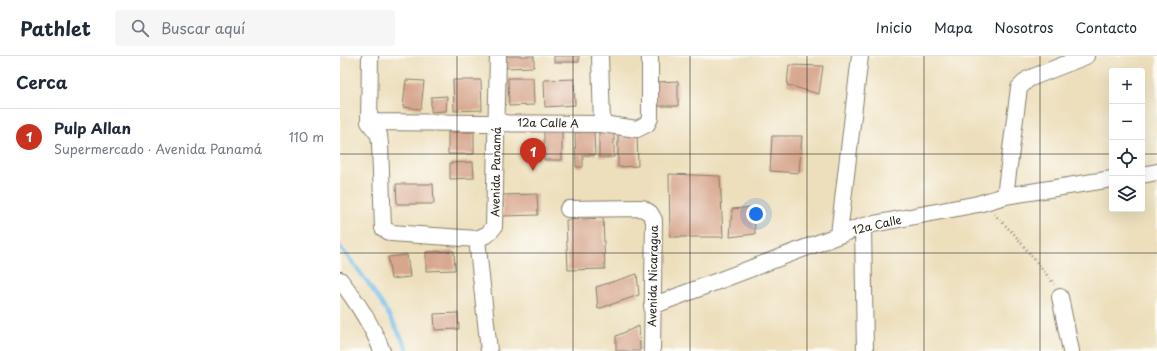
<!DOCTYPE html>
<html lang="es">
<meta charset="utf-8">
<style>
:root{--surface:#fff;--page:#f6f6f7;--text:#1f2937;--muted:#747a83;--line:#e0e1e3;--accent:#c8321e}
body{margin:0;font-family:"Playpen Sans",sans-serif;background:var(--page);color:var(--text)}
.controls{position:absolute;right:12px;top:12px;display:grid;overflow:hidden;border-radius:4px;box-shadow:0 4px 16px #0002}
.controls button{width:36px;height:36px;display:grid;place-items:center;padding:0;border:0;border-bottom:1px solid var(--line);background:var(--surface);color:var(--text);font:20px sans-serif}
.you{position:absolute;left:416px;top:158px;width:14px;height:14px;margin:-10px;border:3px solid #fff;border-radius:50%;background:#1a73e8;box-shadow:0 0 0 6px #1a73e833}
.badge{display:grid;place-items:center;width:26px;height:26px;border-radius:50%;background:var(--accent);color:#fff;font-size:13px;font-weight:700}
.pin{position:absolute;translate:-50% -33px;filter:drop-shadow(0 1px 2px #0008)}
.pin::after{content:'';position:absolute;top:21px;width:14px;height:12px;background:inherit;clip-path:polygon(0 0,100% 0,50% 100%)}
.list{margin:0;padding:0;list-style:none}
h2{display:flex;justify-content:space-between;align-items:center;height:52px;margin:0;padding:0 16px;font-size:17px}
h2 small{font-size:13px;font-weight:400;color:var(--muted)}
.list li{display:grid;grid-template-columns:26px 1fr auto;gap:12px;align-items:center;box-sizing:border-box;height:56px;padding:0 16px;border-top:1px solid var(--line)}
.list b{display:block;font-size:15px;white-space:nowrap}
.list p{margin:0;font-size:13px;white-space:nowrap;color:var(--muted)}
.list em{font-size:13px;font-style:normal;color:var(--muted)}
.icon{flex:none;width:22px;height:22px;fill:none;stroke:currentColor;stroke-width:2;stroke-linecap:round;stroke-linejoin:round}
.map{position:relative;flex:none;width:817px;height:295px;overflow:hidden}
header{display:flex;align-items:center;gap:24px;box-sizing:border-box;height:56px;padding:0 20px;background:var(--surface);border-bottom:1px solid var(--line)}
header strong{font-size:19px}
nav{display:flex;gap:22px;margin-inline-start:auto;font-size:14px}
.search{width:280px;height:36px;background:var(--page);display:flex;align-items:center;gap:10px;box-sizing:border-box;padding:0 14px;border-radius:4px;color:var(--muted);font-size:15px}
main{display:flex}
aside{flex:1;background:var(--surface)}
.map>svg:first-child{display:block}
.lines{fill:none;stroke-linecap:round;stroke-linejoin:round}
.stream{stroke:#6fbce9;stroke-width:4}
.building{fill:#d7a68d}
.minor-casing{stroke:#847e6c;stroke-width:18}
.path{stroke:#847e6c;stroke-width:2.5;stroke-dasharray:1 3;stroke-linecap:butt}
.minor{stroke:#fff;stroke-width:16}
.grid{fill:none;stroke:#1c1c1c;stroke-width:1;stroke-opacity:0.55}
.labels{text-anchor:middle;stroke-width:3;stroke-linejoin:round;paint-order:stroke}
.street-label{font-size:11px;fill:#1c1c1c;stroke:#fdfcf7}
</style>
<header>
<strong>Pathlet</strong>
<div class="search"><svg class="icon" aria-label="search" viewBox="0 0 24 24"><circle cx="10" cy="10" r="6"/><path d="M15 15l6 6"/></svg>Buscar aquí</div>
<nav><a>Inicio</a><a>Mapa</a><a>Nosotros</a><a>Contacto</a></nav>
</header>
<main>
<aside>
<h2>Cerca<small></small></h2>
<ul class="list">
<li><span class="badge">1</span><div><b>Pulp Allan</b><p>Supermercado · Avenida Panamá</p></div><em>110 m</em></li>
</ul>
</aside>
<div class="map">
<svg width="817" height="295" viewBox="0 0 817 295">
<rect width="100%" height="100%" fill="#fdfcf7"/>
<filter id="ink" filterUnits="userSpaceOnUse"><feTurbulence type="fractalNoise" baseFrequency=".025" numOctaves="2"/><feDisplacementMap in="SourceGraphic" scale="8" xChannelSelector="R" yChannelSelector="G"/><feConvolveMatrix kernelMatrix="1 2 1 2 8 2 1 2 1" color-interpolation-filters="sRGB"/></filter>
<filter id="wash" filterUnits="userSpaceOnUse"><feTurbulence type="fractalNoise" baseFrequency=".012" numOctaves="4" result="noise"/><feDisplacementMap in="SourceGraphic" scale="16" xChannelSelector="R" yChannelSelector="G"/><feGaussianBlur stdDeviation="0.9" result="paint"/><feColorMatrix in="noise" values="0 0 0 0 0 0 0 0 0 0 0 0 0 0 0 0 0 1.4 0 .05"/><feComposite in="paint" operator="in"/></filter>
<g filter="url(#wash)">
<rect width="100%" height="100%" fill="#eddfbc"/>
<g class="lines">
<path class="stream" d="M 0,191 C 27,223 50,257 68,295"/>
</g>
<g id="blocks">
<path class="building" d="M 166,0 L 194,0 L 194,11 L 166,12 Z
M 214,0 L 239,0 L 239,6 L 214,6 Z
M 449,9 L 483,10 L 479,38 L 447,29 Z
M 168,22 L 193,22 L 194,49 L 169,50 Z
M 234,23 L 235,49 L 205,51 L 204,24 Z
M 66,24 L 84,25 L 81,53 L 63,51 Z
M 113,24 L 141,24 L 142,54 L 114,55 Z
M 338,25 L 338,50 L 316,50 L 316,26 Z
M 107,40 L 106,55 L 91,56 L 91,41 Z
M 204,74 L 222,74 L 222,104 L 204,104 Z
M 278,75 L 297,75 L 298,110 L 278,111 Z
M 108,76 L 134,76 L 134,98 L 108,98 Z
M 254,76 L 255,99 L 243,99 L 243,111 L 236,111 L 235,77 Z
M 259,76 L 274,76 L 274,101 L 259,101 Z
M 432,80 L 462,80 L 459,117 L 430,115 Z
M 133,106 L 134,122 L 110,123 L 110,107 Z
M 329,118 L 380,120 L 383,181 L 330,181 Z
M 56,128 L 93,128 L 94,148 L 57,148 Z
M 197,138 L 198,159 L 163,160 L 163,139 Z
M 414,151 L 415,178 L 390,181 L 392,153 Z
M 263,162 L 265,213 L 228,214 L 226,164 Z
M 114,195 L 115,214 L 86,215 L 86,196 Z
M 67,199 L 70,221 L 51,223 L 48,201 Z
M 297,218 L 299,239 L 258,253 L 256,231 Z
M 118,257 L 119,273 L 95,274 L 94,258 Z
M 299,270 L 300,295 L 276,295 L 276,280 Z"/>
</g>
</g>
<g filter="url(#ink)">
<use href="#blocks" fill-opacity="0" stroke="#847e6c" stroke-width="1"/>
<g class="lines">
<defs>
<path id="minor" d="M 30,0 L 29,66 L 39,79 L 40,88 L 43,172 L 51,177 L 137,183 L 148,178 L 154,171 L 158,0
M 260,0 L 262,68
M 29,66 L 262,68 L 297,73 L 307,68 L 310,62 L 310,0
M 802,119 L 817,116
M 665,140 L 679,32 L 688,23 L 746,0
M 228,153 L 302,152 L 310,157 L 314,164 L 312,295
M 523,170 L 525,295
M 499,178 L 520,0
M 137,183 L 149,295
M 0,224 C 17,246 32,269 42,295
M 720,241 L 731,295
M 312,250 L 523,170 L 638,148 L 665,140 L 772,123"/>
</defs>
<use href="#minor" class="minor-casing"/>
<path class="path" d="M 654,158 L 674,178 L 714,228"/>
<use href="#minor" class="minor"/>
</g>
</g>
<path class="grid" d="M 117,0 L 117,295M 233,0 L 233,295M 350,0 L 350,295M 467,0 L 467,295M 584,0 L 584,295M 700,0 L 700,295M 0,98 L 772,98M 802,98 L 817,98M 0,197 L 817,197"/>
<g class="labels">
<g class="street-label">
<text transform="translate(208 67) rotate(1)" y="4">12a Calle A</text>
<text transform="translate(156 116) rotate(-89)" y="4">Avenida Panamá</text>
<text transform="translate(537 169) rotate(-13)" y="4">12a Calle</text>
<text transform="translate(313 220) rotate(-89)" y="4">Avenida Nicaragua</text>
</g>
</g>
</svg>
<div class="controls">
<button>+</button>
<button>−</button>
<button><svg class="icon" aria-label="locate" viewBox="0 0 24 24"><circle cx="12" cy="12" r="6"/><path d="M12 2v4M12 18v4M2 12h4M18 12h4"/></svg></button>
<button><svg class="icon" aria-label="layers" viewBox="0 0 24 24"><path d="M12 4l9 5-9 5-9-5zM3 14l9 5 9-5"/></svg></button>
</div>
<div class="you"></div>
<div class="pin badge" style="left:193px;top:115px">1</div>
</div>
</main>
